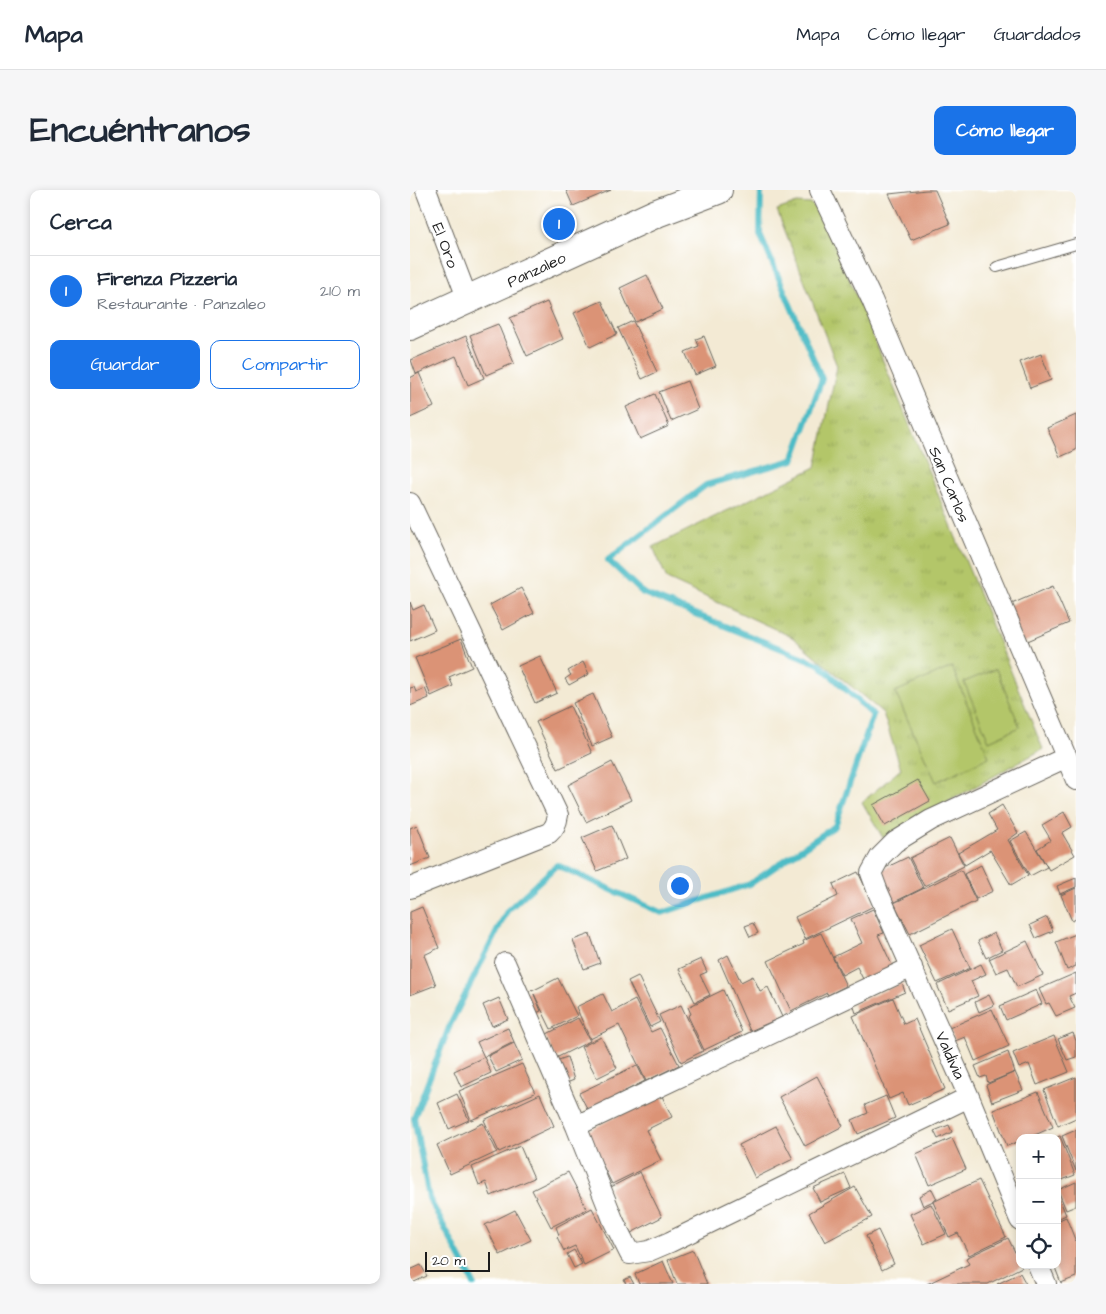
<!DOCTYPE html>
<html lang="es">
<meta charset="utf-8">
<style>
:root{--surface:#fff;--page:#f6f6f7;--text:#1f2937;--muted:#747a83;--line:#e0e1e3;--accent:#1a73e8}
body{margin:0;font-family:"Architects Daughter",sans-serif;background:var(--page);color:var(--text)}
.controls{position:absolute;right:15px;bottom:15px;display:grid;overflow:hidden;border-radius:10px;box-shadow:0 2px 8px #0003}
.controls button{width:45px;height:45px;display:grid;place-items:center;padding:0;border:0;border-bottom:1px solid var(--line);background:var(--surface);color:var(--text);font:25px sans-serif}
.scale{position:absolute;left:15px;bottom:12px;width:65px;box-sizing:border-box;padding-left:5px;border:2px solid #1c1c1c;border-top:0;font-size:14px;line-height:18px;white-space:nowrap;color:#1c1c1c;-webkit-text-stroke:4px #fff;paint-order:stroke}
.you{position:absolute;left:269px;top:695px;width:18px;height:18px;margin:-12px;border:4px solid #fff;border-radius:50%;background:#1a73e8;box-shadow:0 0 0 8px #1a73e833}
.badge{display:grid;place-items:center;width:32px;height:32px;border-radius:50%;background:var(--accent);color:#fff;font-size:16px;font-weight:700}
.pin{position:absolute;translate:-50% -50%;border:2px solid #fff;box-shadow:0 1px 5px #0006}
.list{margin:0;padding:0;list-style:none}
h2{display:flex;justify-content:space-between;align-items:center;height:65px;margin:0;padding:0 20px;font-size:21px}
h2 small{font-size:16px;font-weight:400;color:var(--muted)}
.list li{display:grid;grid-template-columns:32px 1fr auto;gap:15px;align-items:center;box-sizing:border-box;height:70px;padding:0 20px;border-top:1px solid var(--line)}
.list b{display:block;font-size:19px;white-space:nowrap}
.list p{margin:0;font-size:16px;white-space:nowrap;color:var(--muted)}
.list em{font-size:16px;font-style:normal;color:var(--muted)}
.actions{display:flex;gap:10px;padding:15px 20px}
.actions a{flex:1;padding:11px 0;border:1px solid var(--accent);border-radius:10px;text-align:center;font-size:18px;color:var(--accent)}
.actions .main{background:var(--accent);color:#fff}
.icon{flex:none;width:28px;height:28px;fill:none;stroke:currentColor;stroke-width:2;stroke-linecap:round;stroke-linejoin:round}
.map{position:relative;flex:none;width:666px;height:1094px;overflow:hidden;border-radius:10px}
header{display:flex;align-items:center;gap:30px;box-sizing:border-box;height:70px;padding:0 25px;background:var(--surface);border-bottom:1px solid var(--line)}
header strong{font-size:24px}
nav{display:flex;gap:28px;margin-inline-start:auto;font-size:18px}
.intro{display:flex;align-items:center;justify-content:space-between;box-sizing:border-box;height:120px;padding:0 30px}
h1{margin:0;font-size:35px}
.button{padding:12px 22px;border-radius:10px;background:var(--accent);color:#fff;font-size:18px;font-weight:700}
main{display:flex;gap:30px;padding:0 30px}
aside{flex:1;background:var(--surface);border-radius:10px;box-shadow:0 2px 8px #0003}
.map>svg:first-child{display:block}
.park{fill:url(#park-tufts);stroke:#687142}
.pitch{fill:#b3c669;stroke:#687142}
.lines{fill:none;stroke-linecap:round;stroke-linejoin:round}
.stream{stroke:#4ebcc6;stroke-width:6}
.building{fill:#db9376}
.lane-casing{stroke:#67645c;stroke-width:12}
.street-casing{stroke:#67645c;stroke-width:22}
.secondary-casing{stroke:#67645c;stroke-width:30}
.lane{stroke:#fff;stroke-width:10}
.street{stroke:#fff;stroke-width:20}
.secondary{stroke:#fff;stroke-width:28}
.labels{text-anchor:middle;stroke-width:5;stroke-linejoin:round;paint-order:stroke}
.street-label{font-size:16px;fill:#1c1c1c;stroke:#fff}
</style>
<header>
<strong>Mapa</strong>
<nav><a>Mapa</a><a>Cómo llegar</a><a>Guardados</a></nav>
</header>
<div class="intro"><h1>Encuéntranos</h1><a class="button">Cómo llegar</a></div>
<main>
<aside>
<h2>Cerca<small></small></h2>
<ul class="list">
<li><span class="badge">1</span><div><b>Firenza Pizzeria</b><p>Restaurante · Panzaleo</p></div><em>210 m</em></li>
</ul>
<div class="actions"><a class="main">Guardar</a><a>Compartir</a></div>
</aside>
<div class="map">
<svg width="666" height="1094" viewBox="0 0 666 1094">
<defs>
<pattern id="park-tufts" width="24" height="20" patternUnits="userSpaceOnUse" patternTransform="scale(1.25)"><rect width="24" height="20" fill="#b3c669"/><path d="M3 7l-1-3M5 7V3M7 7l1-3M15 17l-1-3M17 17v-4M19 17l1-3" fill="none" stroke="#99aa5a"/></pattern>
</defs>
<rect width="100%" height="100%" fill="#fff"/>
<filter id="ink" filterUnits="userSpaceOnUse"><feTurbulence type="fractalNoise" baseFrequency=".02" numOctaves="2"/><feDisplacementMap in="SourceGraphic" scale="10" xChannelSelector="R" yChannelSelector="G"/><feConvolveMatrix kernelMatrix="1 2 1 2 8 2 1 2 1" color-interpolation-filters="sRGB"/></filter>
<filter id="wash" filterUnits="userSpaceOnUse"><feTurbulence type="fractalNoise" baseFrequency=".0096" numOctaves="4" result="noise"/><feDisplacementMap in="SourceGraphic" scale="20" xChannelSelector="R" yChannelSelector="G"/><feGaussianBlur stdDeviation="1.12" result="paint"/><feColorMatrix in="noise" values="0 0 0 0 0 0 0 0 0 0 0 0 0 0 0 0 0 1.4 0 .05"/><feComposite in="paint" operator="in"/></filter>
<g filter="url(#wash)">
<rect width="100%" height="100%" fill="#f3ead4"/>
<path class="park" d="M 387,13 L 401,14 L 413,25 L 633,559 L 473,648 L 452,612 L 491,579 L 473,523 L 382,447 L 257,389 L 243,357 L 406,277 L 427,176 L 367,20 Z"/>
<path class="pitch" d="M 542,477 L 579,567 L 526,592 L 485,502 Z
M 586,479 L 610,537 L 579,551 L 554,492 Z"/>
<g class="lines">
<path class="stream" d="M 64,1094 L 19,1008 L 4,928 L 40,835 L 97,721 L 147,675 L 252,723 L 340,694 L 425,636 L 463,525 L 409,474 L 233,403 L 198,370 L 296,295 L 383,270 L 412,189 L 350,44 L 351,0"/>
</g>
<g id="blocks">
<path class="building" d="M 156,0 L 201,0 L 163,16 Z
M 516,0 L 525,0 L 540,34 L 501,50 L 479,4 Z
M 237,85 L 253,119 L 225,132 L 210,98 Z
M 192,111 L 207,144 L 180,157 L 164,123 Z
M 137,112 L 153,149 L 117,166 L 100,128 Z
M 223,131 L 247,182 L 232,189 L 208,138 Z
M 88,134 L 104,173 L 76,185 L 60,145 Z
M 56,146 L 74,188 L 58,195 L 46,166 L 6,184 L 1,170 Z
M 294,146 L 306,176 L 285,185 L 275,162 L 289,156 L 286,149 Z
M 631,164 L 641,190 L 620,198 L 610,172 Z
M 9,183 L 24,217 L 0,228 L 0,188 Z
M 277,191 L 288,219 L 261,231 L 249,202 Z
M 245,204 L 259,236 L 230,249 L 216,217 Z
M 666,225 L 666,260 L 650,267 L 637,238 Z
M 643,396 L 659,433 L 613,453 L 597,416 Z
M 111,398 L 124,423 L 93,440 L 80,415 Z
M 0,412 L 3,420 L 14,415 L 25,440 L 0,451 Z
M 51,449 L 62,477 L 39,487 L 43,496 L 21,506 L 5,468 Z
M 130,466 L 147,503 L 125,513 L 108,476 Z
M 173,472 L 179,484 L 159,495 L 155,489 L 161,485 L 158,481 Z
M 4,497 L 6,502 L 15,498 L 19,508 L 0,516 L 0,498 Z
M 183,504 L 202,547 L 182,556 L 163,513 Z
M 160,516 L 182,563 L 148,579 L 126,532 Z
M 202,572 L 221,610 L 176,632 L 158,595 Z
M 508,590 L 520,611 L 475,636 L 463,615 Z
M 592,615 L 608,643 L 598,650 L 618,685 L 601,695 L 580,660 L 555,675 L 548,663 L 587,640 L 578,624 Z
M 654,622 L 662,637 L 652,643 L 665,665 L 639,680 L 627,659 L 641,650 L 632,635 Z
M 7,635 L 20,668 L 0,676 L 0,638 Z
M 202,635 L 216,669 L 187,681 L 172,648 Z
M 616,642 L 637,677 L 620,686 L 600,651 Z
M 540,648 L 554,676 L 514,696 L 500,668 Z
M 498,667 L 513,698 L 482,713 L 469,688 L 473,679 Z
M 571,675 L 583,701 L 566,709 L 554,684 Z
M 551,680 L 566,711 L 500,744 L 484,713 Z
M 448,682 L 464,716 L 395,749 L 385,727 L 428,706 L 423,694 Z
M 666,688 L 666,697 L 650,704 L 647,696 Z
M 666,698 L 666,729 L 662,731 L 651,705 Z
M 12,717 L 29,758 L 14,765 L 26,795 L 0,805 L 0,722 Z
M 463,719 L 474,743 L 468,745 L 483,777 L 454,791 L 447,777 L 432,785 L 423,767 L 452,753 L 441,729 Z
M 637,727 L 643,741 L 626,748 L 620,735 Z
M 343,733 L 348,743 L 340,747 L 335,736 Z
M 542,739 L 560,778 L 527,793 L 509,755 Z
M 411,743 L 436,796 L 418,805 L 417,803 L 381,821 L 358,771 L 394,754 L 393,751 Z
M 584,743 L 592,760 L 576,768 L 568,751 Z
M 180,744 L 190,773 L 174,779 L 163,750 Z
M 666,744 L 666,776 L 657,780 L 646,752 Z
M 617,751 L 633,785 L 607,797 L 598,778 L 586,783 L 579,769 Z
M 318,765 L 331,792 L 343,786 L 350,801 L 358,797 L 372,827 L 340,841 L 309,770 Z
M 291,769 L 297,782 L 290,785 L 300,805 L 285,812 L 269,779 Z
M 571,774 L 576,784 L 561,791 L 568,806 L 538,819 L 527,795 Z
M 666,783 L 666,803 L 659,806 L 665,818 L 646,826 L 639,813 L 636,814 L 629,799 Z
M 228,786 L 250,832 L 240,837 L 218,791 Z
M 148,788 L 167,826 L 141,839 L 124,804 L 131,821 L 122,825 L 113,804 L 122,800 L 122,801 Z
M 492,793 L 495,802 L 446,823 L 443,814 Z
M 313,800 L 332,842 L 294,860 L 278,826 L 281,824 L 278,817 Z
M 626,800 L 632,814 L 596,830 L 590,816 Z
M 193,804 L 202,822 L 225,810 L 241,842 L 250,838 L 269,875 L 236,891 L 209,835 L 180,849 L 166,817 Z
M 579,805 L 584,815 L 569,822 L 565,812 Z
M 89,808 L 98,829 L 82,836 L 73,815 Z
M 483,808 L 494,834 L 505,829 L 535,899 L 498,915 L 493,903 L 479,909 L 443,826 Z
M 271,815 L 293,861 L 271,872 L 249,825 Z
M 582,819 L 599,856 L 565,871 L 555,847 L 545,851 L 539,838 Z
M 168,828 L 180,851 L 146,868 L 135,845 Z
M 98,838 L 104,852 L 74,867 L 67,852 Z
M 663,843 L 666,851 L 666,867 L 657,870 L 648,849 Z
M 644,846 L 659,882 L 627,895 L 619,874 L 609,878 L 603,863 Z
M 191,847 L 207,878 L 187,888 L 171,857 Z
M 104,853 L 112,870 L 86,882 L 78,866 Z
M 598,862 L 605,882 L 578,893 L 576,886 L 570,888 L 565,876 Z
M 74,867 L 81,883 L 51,897 L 44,881 Z
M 157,867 L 164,890 L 154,894 L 146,871 Z
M 112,874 L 125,903 L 61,930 L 49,901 Z
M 227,875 L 235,891 L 178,920 L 169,903 Z
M 605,882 L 613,900 L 582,912 L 576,895 Z
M 407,886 L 433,936 L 395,956 L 369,907 Z
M 666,887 L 666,928 L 648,936 L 634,900 Z
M 628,902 L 643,937 L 618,948 L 610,948 L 610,951 L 597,956 L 583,920 Z
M 47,904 L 59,930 L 39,939 L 28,913 Z
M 130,904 L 144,936 L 89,962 L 74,930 Z
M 251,904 L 262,927 L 236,940 L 251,970 L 202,994 L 176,942 Z
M 476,906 L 485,928 L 448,944 L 442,930 L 458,923 L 455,915 Z
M 73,933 L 87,962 L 40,984 L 27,955 Z
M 539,935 L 542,942 L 528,949 L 524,941 Z
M 366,936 L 383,969 L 345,988 L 329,955 Z
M 666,940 L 666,981 L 652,946 Z
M 650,946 L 665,985 L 647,992 L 647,947 Z
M 542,948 L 556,979 L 519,995 L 506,964 Z
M 110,956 L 124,988 L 81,1006 L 76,992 L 69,995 L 62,977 Z
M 158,982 L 177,1019 L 141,1037 L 122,1000 Z
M 230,982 L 252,1027 L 221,1043 L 199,998 Z
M 435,984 L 441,998 L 410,1012 L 403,998 Z
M 569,990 L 596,1047 L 559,1065 L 548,1043 L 539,1047 L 523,1012 Z
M 666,992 L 666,1016 L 656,1020 L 648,1000 Z
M 445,997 L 462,1027 L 415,1052 L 399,1023 Z
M 522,999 L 527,1009 L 513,1016 L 509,1006 Z
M 647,1003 L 656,1025 L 647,1029 Z
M 521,1014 L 536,1044 L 514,1054 L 500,1024 Z
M 182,1018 L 204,1060 L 174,1075 L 165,1056 L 154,1061 L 147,1047 L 149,1045 L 146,1037 Z
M 105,1020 L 121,1050 L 90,1065 L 75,1035 Z
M 656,1027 L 666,1052 L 666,1087 L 651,1093 L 644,1075 L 647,1075 L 647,1031 Z
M 468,1040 L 484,1074 L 472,1080 L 456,1046 Z
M 598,1048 L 610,1072 L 610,1075 L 611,1075 L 612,1077 L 578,1094 L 517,1094 L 559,1074 L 556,1068 Z
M 164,1060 L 172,1074 L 164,1078 L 157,1064 Z
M 283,1060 L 297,1094 L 267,1094 L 258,1070 Z
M 253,1071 L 263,1094 L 229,1094 L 225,1084 Z
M 11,1075 L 17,1086 L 0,1094 L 0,1080 Z
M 610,1083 L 616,1094 L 587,1094 Z
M 220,1087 L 224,1094 L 216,1094 L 214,1090 Z"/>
</g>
</g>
<g filter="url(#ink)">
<use href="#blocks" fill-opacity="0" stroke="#67645c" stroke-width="1"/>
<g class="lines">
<defs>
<path id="lane" d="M 587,77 L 666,54"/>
<path id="street" d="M 16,0 L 58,110
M 410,0 L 462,110 L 666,590
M 0,313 L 148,625 C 147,633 145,638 139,643 L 0,698
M 95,773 L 166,936 L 204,1032 L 220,1064 L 239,1061 L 260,1052 L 559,907
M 166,936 L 502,777
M 610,1030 L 559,907 L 468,702 L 461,683 L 470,667 L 485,652 L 521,630 L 657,567
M 628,1075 L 636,1094"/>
<path id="secondary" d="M 0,136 L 247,23 L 308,0"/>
</defs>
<use href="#lane" class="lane-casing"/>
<use href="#street" class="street-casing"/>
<use href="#secondary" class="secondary-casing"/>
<use href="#lane" class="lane"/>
<use href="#street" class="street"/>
<use href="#secondary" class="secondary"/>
</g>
</g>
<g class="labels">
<g class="street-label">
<text transform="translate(36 55) rotate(69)" y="6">El Oro</text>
<text transform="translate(126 79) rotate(-25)" y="6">Panzaleo</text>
<text transform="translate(540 294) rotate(67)" y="6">San Carlos</text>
<text transform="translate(541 865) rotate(66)" y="6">Valdivia</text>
</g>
</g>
</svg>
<div class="controls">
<button>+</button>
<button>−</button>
<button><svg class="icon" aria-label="locate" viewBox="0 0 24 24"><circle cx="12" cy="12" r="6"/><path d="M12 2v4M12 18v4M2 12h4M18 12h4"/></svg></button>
</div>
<div class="scale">20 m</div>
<div class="you"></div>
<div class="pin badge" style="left:149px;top:34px">1</div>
</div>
</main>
